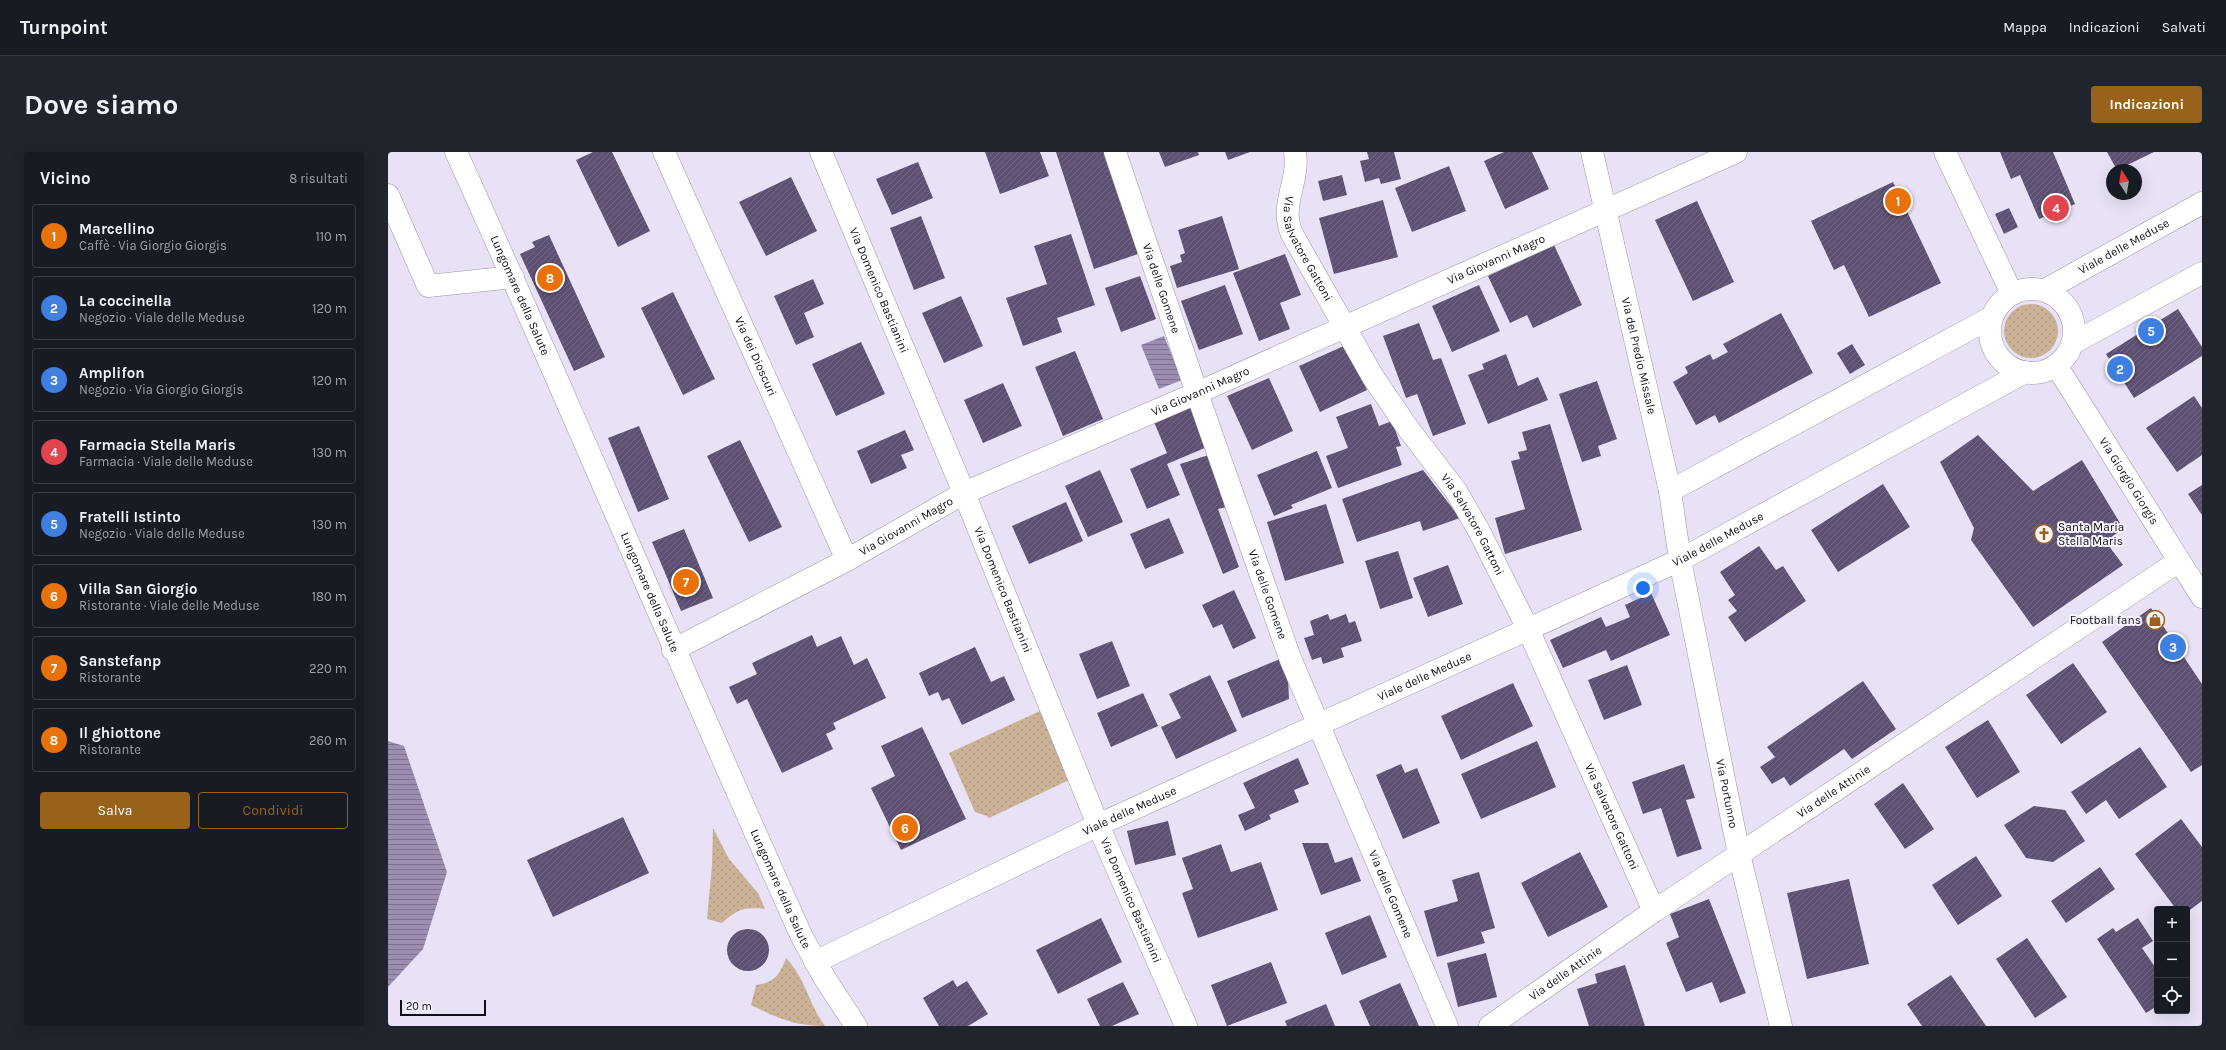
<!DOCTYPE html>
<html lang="it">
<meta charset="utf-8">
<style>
:root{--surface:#171b24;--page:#20242c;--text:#f1f3f6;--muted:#9ea1a6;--line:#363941;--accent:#98621a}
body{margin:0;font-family:Karla,sans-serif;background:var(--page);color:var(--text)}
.controls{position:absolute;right:12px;bottom:12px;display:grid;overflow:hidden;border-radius:4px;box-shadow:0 4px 16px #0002}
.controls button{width:36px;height:36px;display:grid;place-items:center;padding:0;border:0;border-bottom:1px solid var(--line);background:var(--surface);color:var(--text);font:20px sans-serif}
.compass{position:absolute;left:1718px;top:12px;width:36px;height:36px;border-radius:50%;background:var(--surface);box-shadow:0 4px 16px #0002;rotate:348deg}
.scale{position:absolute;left:12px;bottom:10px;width:86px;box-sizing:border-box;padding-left:4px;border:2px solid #110e15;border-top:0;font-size:11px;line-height:14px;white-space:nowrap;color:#110e15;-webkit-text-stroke:3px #f5f1fd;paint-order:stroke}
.you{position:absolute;left:1255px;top:436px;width:14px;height:14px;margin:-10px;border:3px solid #fff;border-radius:50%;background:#1a73e8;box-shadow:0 0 0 6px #1a73e833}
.badge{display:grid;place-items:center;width:26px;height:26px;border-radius:50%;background:var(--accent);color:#fff;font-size:13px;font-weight:700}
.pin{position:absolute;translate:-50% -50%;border:2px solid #fff;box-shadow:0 1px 4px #0006}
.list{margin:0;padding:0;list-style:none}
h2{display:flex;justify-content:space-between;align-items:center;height:52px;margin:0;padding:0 16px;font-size:17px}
h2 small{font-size:13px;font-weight:400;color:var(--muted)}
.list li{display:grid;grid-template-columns:26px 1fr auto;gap:12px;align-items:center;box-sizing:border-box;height:64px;margin:0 8px 8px;padding:0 8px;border:1px solid var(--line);border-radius:4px}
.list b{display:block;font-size:15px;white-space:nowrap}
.list p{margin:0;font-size:13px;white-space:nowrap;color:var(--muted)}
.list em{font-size:13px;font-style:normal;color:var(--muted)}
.actions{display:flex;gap:8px;padding:12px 16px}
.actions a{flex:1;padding:9px 0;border:1px solid var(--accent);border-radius:4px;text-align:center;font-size:14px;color:var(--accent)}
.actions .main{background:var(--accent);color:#fff}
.icon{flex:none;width:22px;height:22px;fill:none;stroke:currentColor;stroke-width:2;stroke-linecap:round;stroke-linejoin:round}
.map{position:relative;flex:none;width:1814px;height:874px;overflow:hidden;border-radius:4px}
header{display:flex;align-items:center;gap:24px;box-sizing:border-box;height:56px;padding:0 20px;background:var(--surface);border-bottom:1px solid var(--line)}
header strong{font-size:19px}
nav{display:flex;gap:22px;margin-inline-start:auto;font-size:14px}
.intro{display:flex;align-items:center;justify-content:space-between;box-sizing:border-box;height:96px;padding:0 24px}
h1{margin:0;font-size:28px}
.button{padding:10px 18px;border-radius:4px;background:var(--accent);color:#fff;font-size:14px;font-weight:700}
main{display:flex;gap:24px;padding:0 24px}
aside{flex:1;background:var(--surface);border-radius:4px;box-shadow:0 4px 16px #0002}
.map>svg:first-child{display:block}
.grass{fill:url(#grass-dots)}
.water{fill:url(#water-rules)}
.building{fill:url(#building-hatch)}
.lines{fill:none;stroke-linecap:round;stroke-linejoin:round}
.minor-casing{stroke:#9c95a7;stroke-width:23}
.minor{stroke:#fff;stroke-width:22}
.labels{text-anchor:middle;stroke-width:4;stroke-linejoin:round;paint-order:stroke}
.street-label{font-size:12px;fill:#110e15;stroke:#f5f1fd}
.poi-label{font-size:12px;fill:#110e15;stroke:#f5f1fd;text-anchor:start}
</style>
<header>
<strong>Turnpoint</strong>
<nav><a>Mappa</a><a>Indicazioni</a><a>Salvati</a></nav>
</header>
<div class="intro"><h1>Dove siamo</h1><a class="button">Indicazioni</a></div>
<main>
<aside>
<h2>Vicino<small>8 risultati</small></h2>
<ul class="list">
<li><span class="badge" style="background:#e8710a">1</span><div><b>Marcellino</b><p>Caffè · Via Giorgio Giorgis</p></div><em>110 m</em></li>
<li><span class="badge" style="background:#3f7fe0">2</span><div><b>La coccinella</b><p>Negozio · Viale delle Meduse</p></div><em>120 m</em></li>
<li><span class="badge" style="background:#3f7fe0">3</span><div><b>Amplifon</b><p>Negozio · Via Giorgio Giorgis</p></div><em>120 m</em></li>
<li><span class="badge" style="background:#e0444e">4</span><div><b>Farmacia Stella Maris</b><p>Farmacia · Viale delle Meduse</p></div><em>130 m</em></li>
<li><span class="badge" style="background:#3f7fe0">5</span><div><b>Fratelli Istinto</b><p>Negozio · Viale delle Meduse</p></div><em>130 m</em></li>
<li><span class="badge" style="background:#e8710a">6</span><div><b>Villa San Giorgio</b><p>Ristorante · Viale delle Meduse</p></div><em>180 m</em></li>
<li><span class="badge" style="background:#e8710a">7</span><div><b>Sanstefanp</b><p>Ristorante</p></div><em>220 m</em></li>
<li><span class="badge" style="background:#e8710a">8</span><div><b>Il ghiottone</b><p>Ristorante</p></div><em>260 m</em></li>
</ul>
<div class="actions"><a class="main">Salva</a><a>Condividi</a></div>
</aside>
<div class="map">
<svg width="1814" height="874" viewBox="0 0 1814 874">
<defs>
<pattern id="grass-dots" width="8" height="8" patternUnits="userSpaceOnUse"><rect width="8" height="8" fill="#cbb195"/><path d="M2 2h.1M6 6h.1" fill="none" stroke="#ad9780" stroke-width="1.8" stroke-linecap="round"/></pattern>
<pattern id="water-rules" width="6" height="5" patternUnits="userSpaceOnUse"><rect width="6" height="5" fill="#9c8db1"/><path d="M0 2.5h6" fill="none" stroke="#7e728f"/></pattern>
<pattern id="building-hatch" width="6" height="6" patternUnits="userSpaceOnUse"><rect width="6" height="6" fill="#5e5072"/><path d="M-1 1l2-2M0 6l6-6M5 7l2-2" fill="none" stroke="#746a84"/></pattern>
</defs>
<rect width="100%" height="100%" fill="#e9e2f6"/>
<path class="grass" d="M1616 179a27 27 0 1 1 54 0a27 27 0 1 1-54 0Z
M 656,557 L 683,627 L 601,666 L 599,664 L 587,660 L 561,601 Z
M 325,676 L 341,707 L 370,741 L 377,757 C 355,755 350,757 334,771 L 319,767 L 324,713 Z
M 398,806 C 418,827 420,851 437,874 C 407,874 389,866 363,853 L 368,833 C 387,831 392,822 398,806 Z"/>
<path class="water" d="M 776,184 L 794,228 L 771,237 L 753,193 Z
M 0,589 L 16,594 L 59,720 L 35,797 L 0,835 Z"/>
<path class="building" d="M 205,0 L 224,0 L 262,79 L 230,95 L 188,8 Z
M 597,0 L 652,0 L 661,24 L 612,42 Z
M 668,0 L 717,0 L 750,102 L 706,117 Z
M 771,0 L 810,0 L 811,3 L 777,15 Z
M 837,0 L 862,0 L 840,8 Z
M 979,0 L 1006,0 L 1013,27 L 993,32 L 991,26 L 977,30 L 972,9 L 981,7 Z
M 1116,0 L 1144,0 L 1161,37 L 1117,57 L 1096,9 Z
M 1612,0 L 1665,0 L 1687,52 L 1651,67 L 1632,23 L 1623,27 Z
M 1719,0 L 1766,0 L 1729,18 Z
M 530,10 L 545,46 L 504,63 L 488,27 Z
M 1061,14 L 1078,59 L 1024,80 L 1007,36 Z
M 954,23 L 959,43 L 935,49 L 930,29 Z
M 403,25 L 429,79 L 378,104 L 351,50 Z
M 1505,30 L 1553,131 L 1481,165 L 1456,113 L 1446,118 L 1423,69 Z
M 995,48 L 1010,105 L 946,122 L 931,66 Z
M 1309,49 L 1346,130 L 1305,149 L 1267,68 Z
M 1621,56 L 1630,75 L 1616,82 L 1607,62 Z
M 533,64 L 557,126 L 526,138 L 502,76 Z
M 834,64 L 851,117 L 789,136 L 782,114 L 794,110 L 792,103 L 797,101 L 790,78 Z
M 683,82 L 707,153 L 669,166 L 674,180 L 635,194 L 618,146 L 659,132 L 646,94 Z
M 161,83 L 217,205 L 186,219 L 132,102 L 147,95 L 144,90 Z
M 1166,93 L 1194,153 L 1145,176 L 1139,163 L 1122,171 L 1100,124 Z
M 897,102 L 913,143 L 892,151 L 902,177 L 871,189 L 845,121 Z
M 752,124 L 768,167 L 733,180 L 717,136 Z
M 425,127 L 436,152 L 416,161 L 426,185 L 408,193 L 386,144 Z
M 837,133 L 855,182 L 811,198 L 793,149 Z
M 1091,133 L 1112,179 L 1064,200 L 1044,154 Z
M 285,140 L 327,227 L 295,243 L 253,156 Z
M 573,144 L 595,194 L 556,211 L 534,161 Z
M 1790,157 L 1814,195 L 1814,204 L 1746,246 L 1718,202 Z
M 1393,161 L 1425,221 L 1331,271 L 1327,263 L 1308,273 L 1285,230 L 1300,221 L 1297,215 L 1322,202 L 1325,208 L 1340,200 L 1335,192 Z
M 1031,171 L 1045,208 L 1053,206 L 1078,272 L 1045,284 L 1029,242 L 1018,246 L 995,184 Z
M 473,190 L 497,242 L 448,264 L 424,212 Z
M 1464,192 L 1477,213 L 1462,222 L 1449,201 Z
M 958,193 L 979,238 L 932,260 L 911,214 Z
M 687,199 L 715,267 L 675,284 L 647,215 Z
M 1118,202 L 1130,234 L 1150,225 L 1160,248 L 1100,272 L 1080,223 L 1096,217 L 1094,212 Z
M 881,226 L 905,279 L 864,298 L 839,244 Z
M 1209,229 L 1229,287 L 1210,294 L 1213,304 L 1194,310 L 1171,242 Z
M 615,231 L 634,274 L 595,291 L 576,248 Z
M 1806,244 L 1814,256 L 1814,303 L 1789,320 L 1758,276 Z
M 983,252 L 991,274 L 1004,269 L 1013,294 L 1008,295 L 1014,313 L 950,336 L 938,304 L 960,296 L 948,265 Z
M 802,255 L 819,295 L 779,312 L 792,343 L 759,357 L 742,317 L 779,301 L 766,270 Z
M 1162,272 L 1194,378 L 1117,402 L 1107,366 L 1137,357 L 1123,309 L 1132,307 L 1130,300 L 1139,298 L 1134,280 Z
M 251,274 L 281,347 L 250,360 L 220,286 Z
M 517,278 L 526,298 L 513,303 L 519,316 L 483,332 L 469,299 Z
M 1590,283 L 1645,339 L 1694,308 L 1735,376 L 1718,390 L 1735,413 L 1645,475 L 1583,388 L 1586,376 L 1552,310 Z
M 352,288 L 394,375 L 361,390 L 319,304 Z
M 929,299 L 944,336 L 903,353 L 905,356 L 886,364 L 869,323 Z
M 827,301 L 843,354 L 830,357 L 851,415 L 835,422 L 792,312 Z
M 712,318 L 735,370 L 700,385 L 677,334 Z
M 1035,318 L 1072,366 L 1035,379 L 1032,369 L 969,390 L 954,347 Z
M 1495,332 L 1522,375 L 1450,420 L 1423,378 Z
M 1814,333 L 1814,363 L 1800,342 Z
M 678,350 L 695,389 L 641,412 L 624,374 Z
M 938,352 L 956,411 L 897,429 L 879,370 Z
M 781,366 L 796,401 L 757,417 L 742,382 Z
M 296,377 L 325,446 L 293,459 L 264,390 Z
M 1371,394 L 1388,418 L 1395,414 L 1418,449 L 1357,490 L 1340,465 L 1349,459 L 1340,448 L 1347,443 L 1332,420 Z
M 1010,399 L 1025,446 L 992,457 L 977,409 Z
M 1060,413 L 1075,452 L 1040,465 L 1025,426 Z
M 846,438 L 868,486 L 845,497 L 834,472 L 825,476 L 814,453 Z
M 1263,441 L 1282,483 L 1223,509 L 1218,498 L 1175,516 L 1162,488 L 1213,465 L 1218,475 L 1242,465 L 1237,453 Z
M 1763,456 L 1814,532 L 1814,613 L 1803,620 L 1714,490 Z
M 940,462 L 942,468 L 958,462 L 961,471 L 967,469 L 974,489 L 953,496 L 956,505 L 935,512 L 933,505 L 924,508 L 916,486 L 926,483 L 922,469 Z
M 424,483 L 429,495 L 453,484 L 466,513 L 479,506 L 498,546 L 445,571 L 448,577 L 438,582 L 445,597 L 394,621 L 359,547 L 349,552 L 341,535 L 369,522 L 364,511 Z
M 724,489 L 742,534 L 709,547 L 691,502 Z
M 587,495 L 603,530 L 616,524 L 627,548 L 574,573 L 561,546 L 554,549 L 550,540 L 541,544 L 531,521 Z
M 892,507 L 900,526 L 901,547 L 854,566 L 839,529 Z
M 1685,511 L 1719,560 L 1673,592 L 1638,543 Z
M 1239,513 L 1254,553 L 1216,568 L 1200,528 Z
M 822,523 L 849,579 L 788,607 L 773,575 L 793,566 L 781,542 Z
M 1475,529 L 1508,577 L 1464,607 L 1456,597 L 1402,634 L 1396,625 L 1384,632 L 1372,615 L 1387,605 L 1379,595 Z
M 1125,531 L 1145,574 L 1073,608 L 1053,564 Z
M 755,541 L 770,574 L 723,595 L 709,561 Z
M 1600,568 L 1632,620 L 1589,646 L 1557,595 Z
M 534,575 L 578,667 L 513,698 L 483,636 L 507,624 L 493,594 Z
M 1149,589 L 1168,635 L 1093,667 L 1073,622 Z
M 1752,595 L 1779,635 L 1731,667 L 1718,648 L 1698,662 L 1683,640 Z
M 910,606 L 921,632 L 906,638 L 911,650 L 881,663 L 883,667 L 857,679 L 850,663 L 867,656 L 855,631 Z
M 1013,612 L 1017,621 L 1029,616 L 1052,671 L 1015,687 L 988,623 Z
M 1296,612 L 1307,646 L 1298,648 L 1314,697 L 1289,705 L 1273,656 L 1255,662 L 1244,630 Z
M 1515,631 L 1546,677 L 1517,697 L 1486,652 Z
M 1646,654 L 1677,658 L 1697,689 L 1665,710 L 1638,706 L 1616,673 Z
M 235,665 L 261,721 L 165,765 L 139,708 Z
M 1793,667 L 1814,695 L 1814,749 L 1799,760 L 1799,757 L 1788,757 L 1747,702 Z
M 780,669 L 788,703 L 747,713 L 739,679 Z
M 914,691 L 940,691 L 947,711 L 964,705 L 973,729 L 933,743 Z
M 833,692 L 843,720 L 873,710 L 890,758 L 810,786 L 794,741 L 805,737 L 794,706 Z
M 1192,700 L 1220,755 L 1160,785 L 1133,731 Z
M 1588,704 L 1614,744 L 1570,773 L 1544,733 Z
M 1712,715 L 1727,737 L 1678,771 L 1663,749 Z
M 1091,720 L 1107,776 L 1093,780 L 1097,791 L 1049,805 L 1036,759 L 1070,749 L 1064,728 Z
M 1461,727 L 1481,812 L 1419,827 L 1399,741 Z
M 1321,747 L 1358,841 L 1332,851 L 1324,830 L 1298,840 L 1278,791 L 1291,785 L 1282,762 Z
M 982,763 L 999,805 L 954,823 L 937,781 Z
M 713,766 L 734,810 L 670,842 L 648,798 Z
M 1750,766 L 1765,789 L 1754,796 L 1769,818 L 1769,854 L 1758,861 L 1709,787 L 1725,776 L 1728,780 Z
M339 798a21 21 0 1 1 42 0a21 21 0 1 1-42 0Z
M 1639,786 L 1679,845 L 1647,866 L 1608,807 Z
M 1098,801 L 1109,845 L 1070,855 L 1059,811 Z
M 883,810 L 899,851 L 839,874 L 823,833 Z
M 1237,813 L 1257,874 L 1201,874 L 1189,837 L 1209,831 L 1207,822 Z
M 1563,823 L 1598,874 L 1534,874 L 1519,852 Z
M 565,828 L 569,835 L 579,829 L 600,862 L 580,874 L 551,874 L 535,846 Z
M 735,830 L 751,862 L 724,874 L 712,874 L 699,847 Z
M 1012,831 L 1031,874 L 982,874 L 971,849 Z
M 938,852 L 947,874 L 899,874 L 897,869 Z"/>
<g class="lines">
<defs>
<g id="minor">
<path id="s1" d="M 68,0 C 186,260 296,524 414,785 L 436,825 L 468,874"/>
<path id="s2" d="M 276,0 L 459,408"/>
<path id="s3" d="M 433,0 L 576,341 L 710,673 L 798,874"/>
<path id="s4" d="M 727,0 L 809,241 L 902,506 L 1059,874"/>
<path id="s5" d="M 907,0 C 912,29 891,53 904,82 L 985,225 L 1019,275 L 1068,339 L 1090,377 L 1140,477 L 1266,759"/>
<path id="s6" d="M 1204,0 L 1282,339 L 1292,408 L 1351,702 L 1393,874"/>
<path d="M 1557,0 L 1624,142"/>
<path d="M 0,43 L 40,134 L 125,125"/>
<circle cx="1644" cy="179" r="42"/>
<path id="s7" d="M 1657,138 L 1814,51"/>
<path d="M 1685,191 L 1814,121"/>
<path id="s8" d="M 1668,213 L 1814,445"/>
<path d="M 1282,339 L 1604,165"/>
<path id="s9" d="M 285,498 L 459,408 L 576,341 L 809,241 L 1348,0"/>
<path id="s10" d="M 427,810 L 710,673 L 1292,408 L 1637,220"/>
<path id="s11" d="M 1102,874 L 1266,759 L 1791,409"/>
</g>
</defs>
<use href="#minor" class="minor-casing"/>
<use href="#minor" class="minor"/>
</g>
<defs>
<symbol id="church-ring" viewBox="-11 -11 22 22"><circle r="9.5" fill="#f5f1fd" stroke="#98621a" stroke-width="1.5"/><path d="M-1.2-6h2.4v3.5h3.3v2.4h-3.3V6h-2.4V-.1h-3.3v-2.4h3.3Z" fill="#98621a"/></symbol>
<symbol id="shop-ring" viewBox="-11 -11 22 22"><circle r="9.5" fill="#f5f1fd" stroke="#98621a" stroke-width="1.5"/><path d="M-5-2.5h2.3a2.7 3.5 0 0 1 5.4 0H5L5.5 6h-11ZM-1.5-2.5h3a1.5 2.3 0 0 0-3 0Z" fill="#98621a"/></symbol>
</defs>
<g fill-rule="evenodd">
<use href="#church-ring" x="1645" y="371" width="22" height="22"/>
<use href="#shop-ring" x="1756" y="457" width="22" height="22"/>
</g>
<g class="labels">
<g class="street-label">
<text dy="4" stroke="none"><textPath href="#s7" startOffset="90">Viale delle Meduse</textPath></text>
<text dy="4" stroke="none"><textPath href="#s5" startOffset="102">Via Salvatore Gattoni</textPath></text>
<text dy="4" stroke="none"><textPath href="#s9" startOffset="912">Via Giovanni Magro</textPath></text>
<text dy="4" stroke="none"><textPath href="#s4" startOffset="144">Via delle Gomene</textPath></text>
<text dy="4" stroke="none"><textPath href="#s3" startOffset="150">Via Domenico Bastianini</textPath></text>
<text dy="4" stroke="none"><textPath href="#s1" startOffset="157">Lungomare della Salute</textPath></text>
<text dy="4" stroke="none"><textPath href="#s6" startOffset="209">Via del Predio Missale</textPath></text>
<text dy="4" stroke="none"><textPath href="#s2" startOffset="224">Via dei Dioscuri</textPath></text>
<text dy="4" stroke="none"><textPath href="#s9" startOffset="588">Via Giovanni Magro</textPath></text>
<text dy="4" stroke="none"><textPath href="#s8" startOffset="137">Via Giorgio Giorgis</textPath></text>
<text dy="4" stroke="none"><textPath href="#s5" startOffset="426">Via Salvatore Gattoni</textPath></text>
<text dy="4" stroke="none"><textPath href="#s9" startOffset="264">Via Giovanni Magro</textPath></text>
<text dy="4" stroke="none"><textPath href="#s10" startOffset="997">Viale delle Meduse</textPath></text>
<text dy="4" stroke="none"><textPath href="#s3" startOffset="474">Via Domenico Bastianini</textPath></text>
<text dy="4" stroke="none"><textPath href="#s1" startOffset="481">Lungomare della Salute</textPath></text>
<text dy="4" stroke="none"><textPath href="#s4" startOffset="468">Via delle Gomene</textPath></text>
<text dy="4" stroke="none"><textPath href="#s10" startOffset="673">Viale delle Meduse</textPath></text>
<text dy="4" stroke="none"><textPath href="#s11" startOffset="416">Via delle Attinie</textPath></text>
<text dy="4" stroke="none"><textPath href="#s6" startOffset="656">Via Portunno</textPath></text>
<text dy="4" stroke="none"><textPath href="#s10" startOffset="349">Viale delle Meduse</textPath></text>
<text dy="4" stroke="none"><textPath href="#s5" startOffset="750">Via Salvatore Gattoni</textPath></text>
<text dy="4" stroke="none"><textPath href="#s1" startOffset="805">Lungomare della Salute</textPath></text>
<text dy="4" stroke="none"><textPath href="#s4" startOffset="792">Via delle Gomene</textPath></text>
<text dy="4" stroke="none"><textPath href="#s3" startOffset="810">Via Domenico Bastianini</textPath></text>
<text dy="4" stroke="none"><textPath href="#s11" startOffset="92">Via delle Attinie</textPath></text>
</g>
<g class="poi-label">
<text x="1670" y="379">Santa Maria<tspan x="1670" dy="14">Stella Maris</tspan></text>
<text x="1753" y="472" text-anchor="end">Football fans</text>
</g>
</g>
</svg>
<div class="controls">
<button>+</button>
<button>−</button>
<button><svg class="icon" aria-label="locate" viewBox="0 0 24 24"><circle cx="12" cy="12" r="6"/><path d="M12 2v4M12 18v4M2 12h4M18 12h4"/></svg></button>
</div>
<svg class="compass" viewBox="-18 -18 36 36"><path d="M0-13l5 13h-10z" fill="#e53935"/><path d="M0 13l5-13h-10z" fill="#9ea1a6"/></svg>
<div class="scale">20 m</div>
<div class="you"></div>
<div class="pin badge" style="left:1510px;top:49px;background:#e8710a">1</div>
<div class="pin badge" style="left:1732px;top:217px;background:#3f7fe0">2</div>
<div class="pin badge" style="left:1785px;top:495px;background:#3f7fe0">3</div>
<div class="pin badge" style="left:1668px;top:56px;background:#e0444e">4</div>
<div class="pin badge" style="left:1763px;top:179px;background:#3f7fe0">5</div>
<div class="pin badge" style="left:517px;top:676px;background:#e8710a">6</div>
<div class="pin badge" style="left:298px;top:430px;background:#e8710a">7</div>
<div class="pin badge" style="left:162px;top:126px;background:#e8710a">8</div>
</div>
</main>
